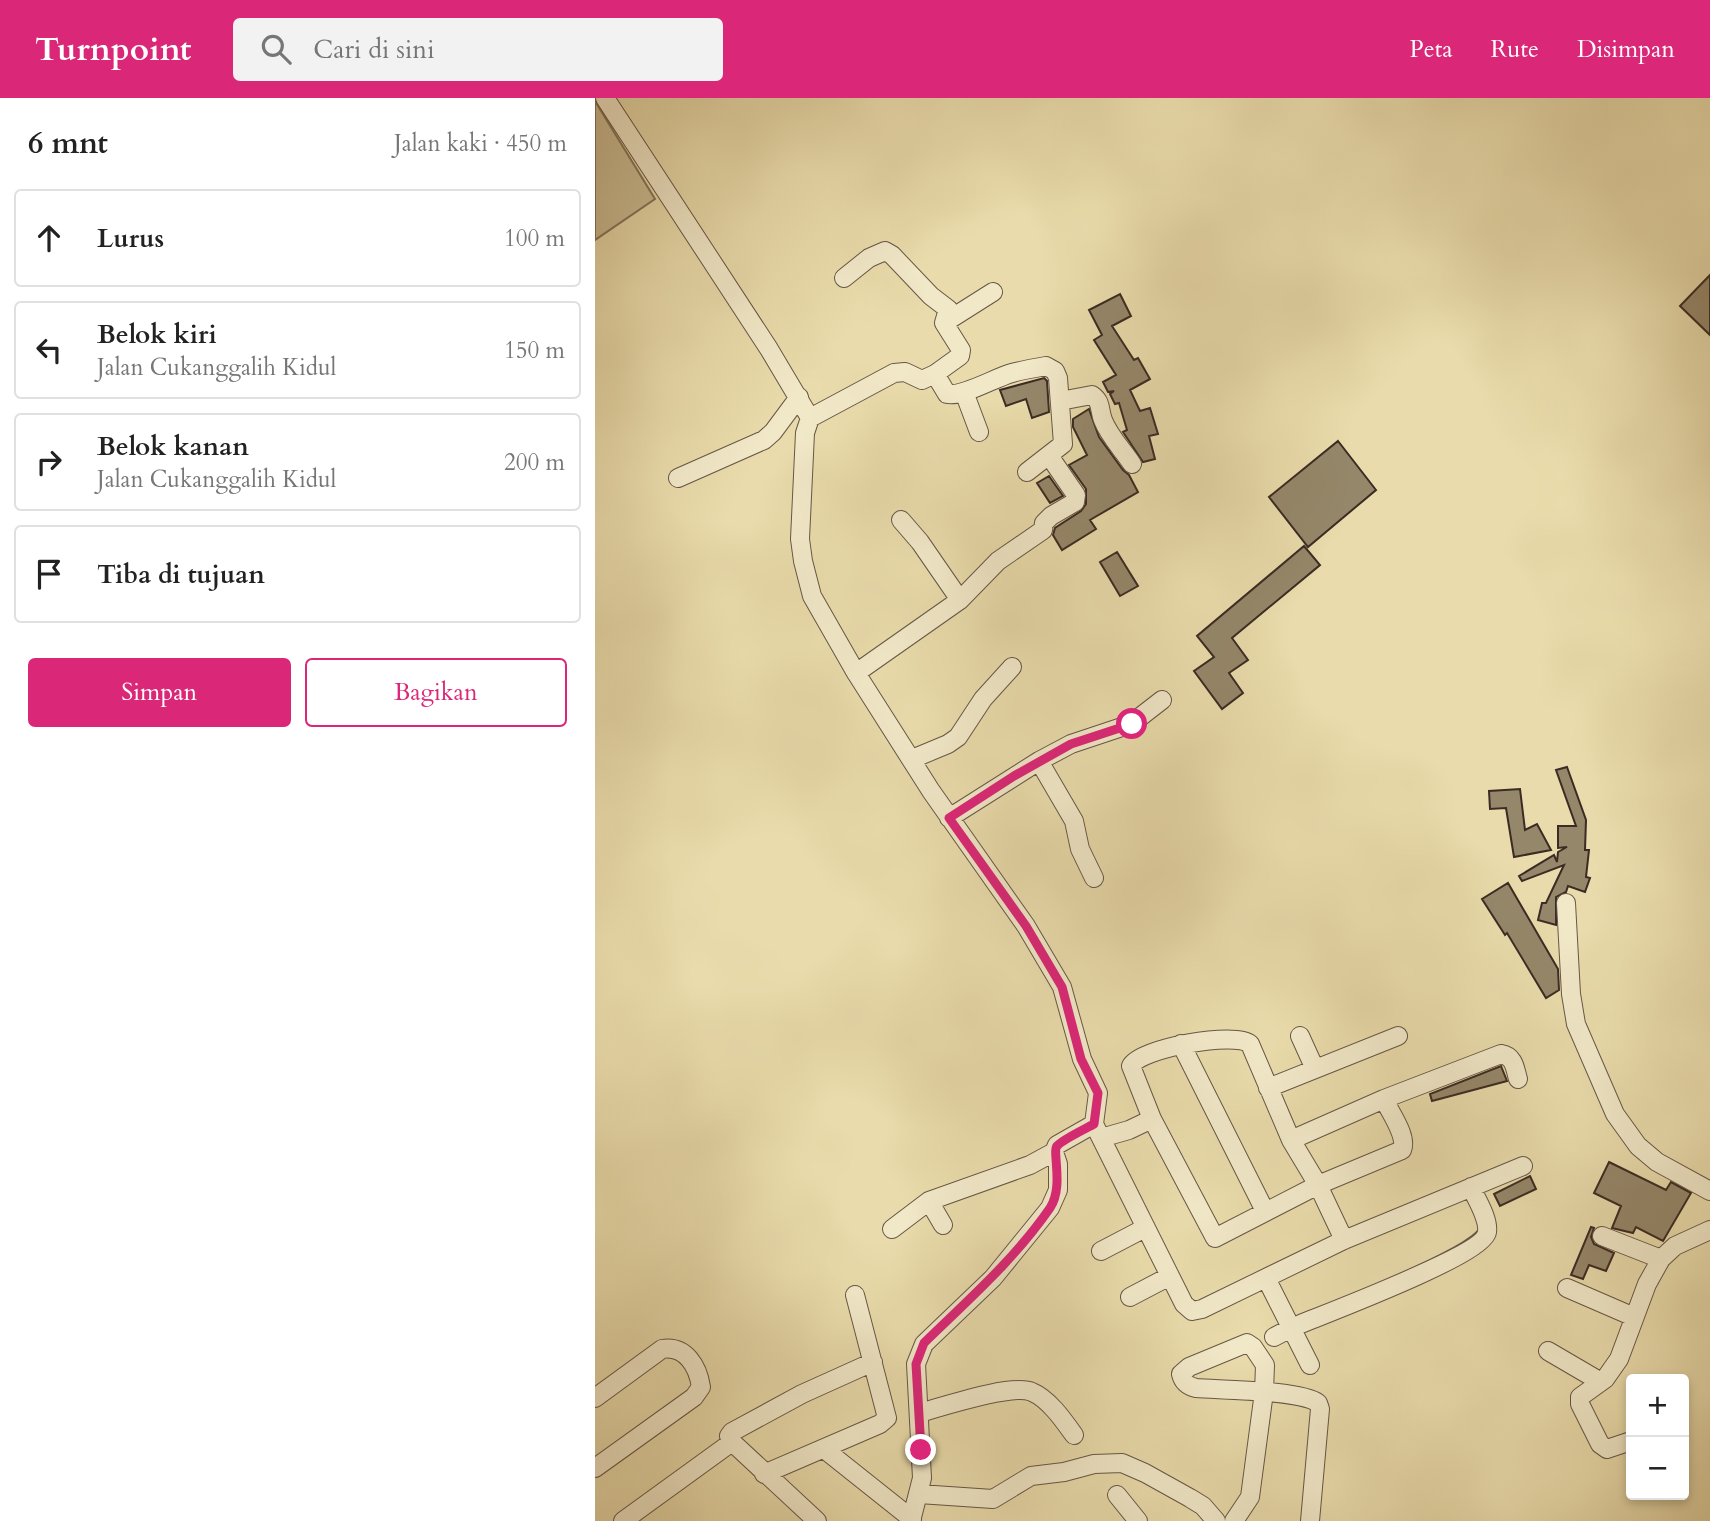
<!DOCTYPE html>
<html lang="id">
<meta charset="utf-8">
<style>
:root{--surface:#fff;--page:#f2f2f2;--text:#222;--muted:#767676;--line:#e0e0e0;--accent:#db2777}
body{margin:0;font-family:Cardo,serif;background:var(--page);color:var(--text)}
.controls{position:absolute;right:21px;bottom:21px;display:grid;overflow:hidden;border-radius:7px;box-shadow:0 4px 10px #0003}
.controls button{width:63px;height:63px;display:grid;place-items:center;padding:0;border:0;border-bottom:2px solid var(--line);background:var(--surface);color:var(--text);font:35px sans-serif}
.stop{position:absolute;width:21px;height:21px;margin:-16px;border:5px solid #db2777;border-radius:50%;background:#fff}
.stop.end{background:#db2777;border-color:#fff;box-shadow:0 2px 7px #0008}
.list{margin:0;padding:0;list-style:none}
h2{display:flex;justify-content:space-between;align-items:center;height:91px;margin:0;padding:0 28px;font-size:30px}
h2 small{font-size:23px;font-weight:400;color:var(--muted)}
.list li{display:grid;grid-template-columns:46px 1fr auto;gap:21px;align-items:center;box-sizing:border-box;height:98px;margin:0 14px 14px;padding:0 14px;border:2px solid var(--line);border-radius:7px}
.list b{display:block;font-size:26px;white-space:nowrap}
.list p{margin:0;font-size:23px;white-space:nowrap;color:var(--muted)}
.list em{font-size:23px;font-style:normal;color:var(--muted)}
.actions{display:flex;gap:14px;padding:21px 28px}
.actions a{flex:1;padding:16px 0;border:2px solid var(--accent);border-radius:7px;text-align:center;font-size:24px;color:var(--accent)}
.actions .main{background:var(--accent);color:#fff}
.icon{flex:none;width:38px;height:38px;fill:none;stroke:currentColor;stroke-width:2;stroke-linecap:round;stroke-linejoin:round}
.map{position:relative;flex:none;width:1115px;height:1423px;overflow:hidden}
header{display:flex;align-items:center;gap:42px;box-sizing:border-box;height:98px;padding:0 35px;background:var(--accent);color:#fff}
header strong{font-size:33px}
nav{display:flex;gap:38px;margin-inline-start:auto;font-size:24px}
.search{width:490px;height:63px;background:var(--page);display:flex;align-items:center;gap:18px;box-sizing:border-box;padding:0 24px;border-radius:7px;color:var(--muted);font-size:26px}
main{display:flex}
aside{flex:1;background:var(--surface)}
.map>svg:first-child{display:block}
.green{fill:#cbbd94;stroke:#83745c;stroke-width:2}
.building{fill:#95876a;stroke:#3b2b24;stroke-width:2}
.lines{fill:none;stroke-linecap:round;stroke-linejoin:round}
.minor-casing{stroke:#665746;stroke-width:20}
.minor{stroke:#f1e8c8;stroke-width:18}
.route{stroke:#db2777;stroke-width:9}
</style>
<header>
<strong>Turnpoint</strong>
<div class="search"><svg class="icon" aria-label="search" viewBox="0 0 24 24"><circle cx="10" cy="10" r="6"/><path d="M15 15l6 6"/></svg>Cari di sini</div>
<nav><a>Peta</a><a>Rute</a><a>Disimpan</a></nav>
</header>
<main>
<aside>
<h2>6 mnt<small>Jalan kaki · 450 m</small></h2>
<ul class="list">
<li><svg class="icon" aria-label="ahead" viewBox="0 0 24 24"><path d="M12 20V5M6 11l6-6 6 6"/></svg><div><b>Lurus</b></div><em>100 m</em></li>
<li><svg class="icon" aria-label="left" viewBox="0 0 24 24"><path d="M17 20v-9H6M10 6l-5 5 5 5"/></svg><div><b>Belok kiri</b><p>Jalan Cukanggalih Kidul</p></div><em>150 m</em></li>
<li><svg class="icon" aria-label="right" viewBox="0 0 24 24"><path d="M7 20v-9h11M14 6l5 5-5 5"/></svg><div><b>Belok kanan</b><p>Jalan Cukanggalih Kidul</p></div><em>200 m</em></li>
<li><svg class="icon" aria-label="arrive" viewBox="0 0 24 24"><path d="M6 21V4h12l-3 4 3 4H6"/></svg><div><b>Tiba di tujuan</b></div></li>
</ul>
<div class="actions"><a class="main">Simpan</a><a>Bagikan</a></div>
</aside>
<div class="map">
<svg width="1115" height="1423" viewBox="0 0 1115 1423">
<rect width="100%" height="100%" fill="#e9dbab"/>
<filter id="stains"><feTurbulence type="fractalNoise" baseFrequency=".00286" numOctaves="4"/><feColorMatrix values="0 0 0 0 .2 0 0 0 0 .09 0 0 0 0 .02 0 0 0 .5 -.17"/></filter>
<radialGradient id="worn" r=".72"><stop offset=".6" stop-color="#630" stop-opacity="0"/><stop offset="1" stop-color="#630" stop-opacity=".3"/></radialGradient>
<path class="green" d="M 0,3 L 60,101 L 0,142 Z"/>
<path class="building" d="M 1115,177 L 1115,237 L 1085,208 Z
M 525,196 L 536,218 L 517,228 L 539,262 L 543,260 L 555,281 L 535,292 L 545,313 L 555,310 L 563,336 L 554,338 L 560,361 L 548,364 L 528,334 L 532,332 L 524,305 L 520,306 L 515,296 L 519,293 L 513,294 L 508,284 L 521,277 L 499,242 L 507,237 L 494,212 Z
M 449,280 L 452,283 L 454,314 L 437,320 L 431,301 L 411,308 L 405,292 Z
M 494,311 L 504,339 L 528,372 L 534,377 L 543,394 L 495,422 L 501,431 L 467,452 L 458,437 L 460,430 L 486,413 L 491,406 L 491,391 L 474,367 L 492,357 L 478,329 L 478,321 Z
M 743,343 L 781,392 L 713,449 L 674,399 Z
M 454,378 L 468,398 L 455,405 L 442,385 Z
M 709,448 L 725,467 L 637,540 L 653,562 L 634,575 L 648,595 L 627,611 L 599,573 L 619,559 L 602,538 Z
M 522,454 L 543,488 L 525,498 L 505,464 Z
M 972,669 L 991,722 L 990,752 L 994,752 L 991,779 L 995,780 L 990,794 L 973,788 L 971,794 L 961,799 L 961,827 L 943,822 L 947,805 L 951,805 L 969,767 L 927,783 L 924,778 L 959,757 L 962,764 L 963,754 L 972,749 L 963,750 L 963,728 L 981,728 L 961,672 Z
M 925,691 L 930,732 L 942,726 L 956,752 L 919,759 L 911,710 L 895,711 L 894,693 Z
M 913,785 L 963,871 L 964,892 L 951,900 L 912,835 L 910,837 L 887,801 Z
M 906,968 L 912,983 L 837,1003 L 835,996 Z
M 1014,1064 L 1071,1092 L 1076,1084 L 1096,1095 L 1068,1143 L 1041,1129 L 1038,1135 L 1017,1130 L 1026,1108 L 999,1095 Z
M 935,1078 L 941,1091 L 905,1108 L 899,1096 Z
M 996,1129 L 999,1130 L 996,1139 L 999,1146 L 1019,1155 L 1011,1173 L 994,1167 L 988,1181 L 976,1177 Z"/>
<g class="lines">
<defs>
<path id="minor" d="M 10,0 L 174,251 L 215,320 L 210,335 L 205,441 L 208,463 L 217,498 L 261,575 L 336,693 L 431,828 L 467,889 L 487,961 L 503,995 L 499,1026 L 462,1047 L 459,1054 L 463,1066 L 463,1092 L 455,1110 L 398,1180 L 329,1246 L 321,1266 L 327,1380 L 316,1423
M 349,225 L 398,194
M 340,276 L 352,296 C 368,299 399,280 417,275 C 428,272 439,270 451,268 L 460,273 L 463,280 L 468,346 L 432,374
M 369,294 L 384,334
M 465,303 L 497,297 C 507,304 504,312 508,322 C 514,338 528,352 537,366
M 215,320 L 299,275 L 310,274 L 327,282 L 340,276 L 365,258 L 366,252 L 349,225 L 353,211 L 336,198 L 297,157 L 290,153 L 274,160 L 249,180
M 83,380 L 169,342 L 178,334 L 204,299
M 306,422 L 325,444 L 365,502
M 261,575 L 365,502 L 403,463 L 448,432 L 449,425 L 456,418 L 480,404 L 481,397 L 455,359
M 317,661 L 353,646 L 363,639 L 388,601 L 417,569
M 444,663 L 479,723 L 485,751 L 499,780
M 354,720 L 444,663 L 476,646 L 536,626 L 567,602
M 971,805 L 976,896 L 981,926 L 1020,1016 L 1043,1048 L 1062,1064 L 1115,1093
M 705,938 L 720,971
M 586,946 L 670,1113
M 673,990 L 803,938
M 499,1026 L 589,1206 L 597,1213 L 607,1211 L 749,1142 L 928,1068
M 506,1040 L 534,1032 L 557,1021
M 696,1042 L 789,1001 L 906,956 C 919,958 920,970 923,981
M 334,1103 L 348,1127
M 297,1131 L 334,1103 L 435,1067 L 459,1054
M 1007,1138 L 1066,1161
M 749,1142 L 723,1087 L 696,1042 L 655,946 C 641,933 545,950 536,968 L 557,1021 L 620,1140 L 723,1087 L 807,1052 C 813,1038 795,1015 789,1001
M 506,1153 L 550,1130
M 671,1180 L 715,1267
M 972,1190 L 1039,1219
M 535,1199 L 575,1178
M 679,1239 L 696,1230 C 724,1218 889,1157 892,1134 C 894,1120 881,1101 876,1089
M 953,1253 L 1006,1284
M 0,1300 L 67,1251 C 91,1247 103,1269 106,1289 L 99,1299 L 0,1370
M 324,1315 C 347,1309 417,1285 437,1294 C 454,1301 469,1323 479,1337
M 1036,1343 L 1012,1351 L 1005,1346 L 985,1306 L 985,1299 L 1010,1281 L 1024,1261 L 1052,1186 L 1066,1161 L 1080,1148 L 1115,1132
M 137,1344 L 134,1338 L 137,1334 L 207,1296 L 278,1264
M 229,1351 L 317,1421
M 169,1376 L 285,1326 L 292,1320 L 260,1197
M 324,1396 L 398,1401 L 436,1378 L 469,1374 L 499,1366 L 527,1365 L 550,1375 L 595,1400 L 608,1408 L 621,1423
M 522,1397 L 543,1423
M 28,1423 L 137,1344 L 222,1423
M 639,1423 L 655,1399 L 669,1294 L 670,1267 L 658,1249 L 652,1245 L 594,1269 L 586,1276 C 588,1285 593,1288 601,1290 C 626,1292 705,1292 723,1305 L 725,1311 L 715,1423"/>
</defs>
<use href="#minor" class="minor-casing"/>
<use href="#minor" class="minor"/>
</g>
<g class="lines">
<path class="route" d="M 326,1352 L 321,1266 L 329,1245 C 373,1202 419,1162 455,1110 C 469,1089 457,1054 462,1048 C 467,1042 490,1031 499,1026 L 503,995 L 486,961 L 467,889 L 431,828 L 354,720 L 419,678 L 476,646 L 537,626"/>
</g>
<rect width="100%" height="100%" filter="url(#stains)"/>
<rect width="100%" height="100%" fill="url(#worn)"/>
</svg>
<div class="controls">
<button>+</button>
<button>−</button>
</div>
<div class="stop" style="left:537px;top:626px"></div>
<div class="stop end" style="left:326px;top:1352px"></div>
</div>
</main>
